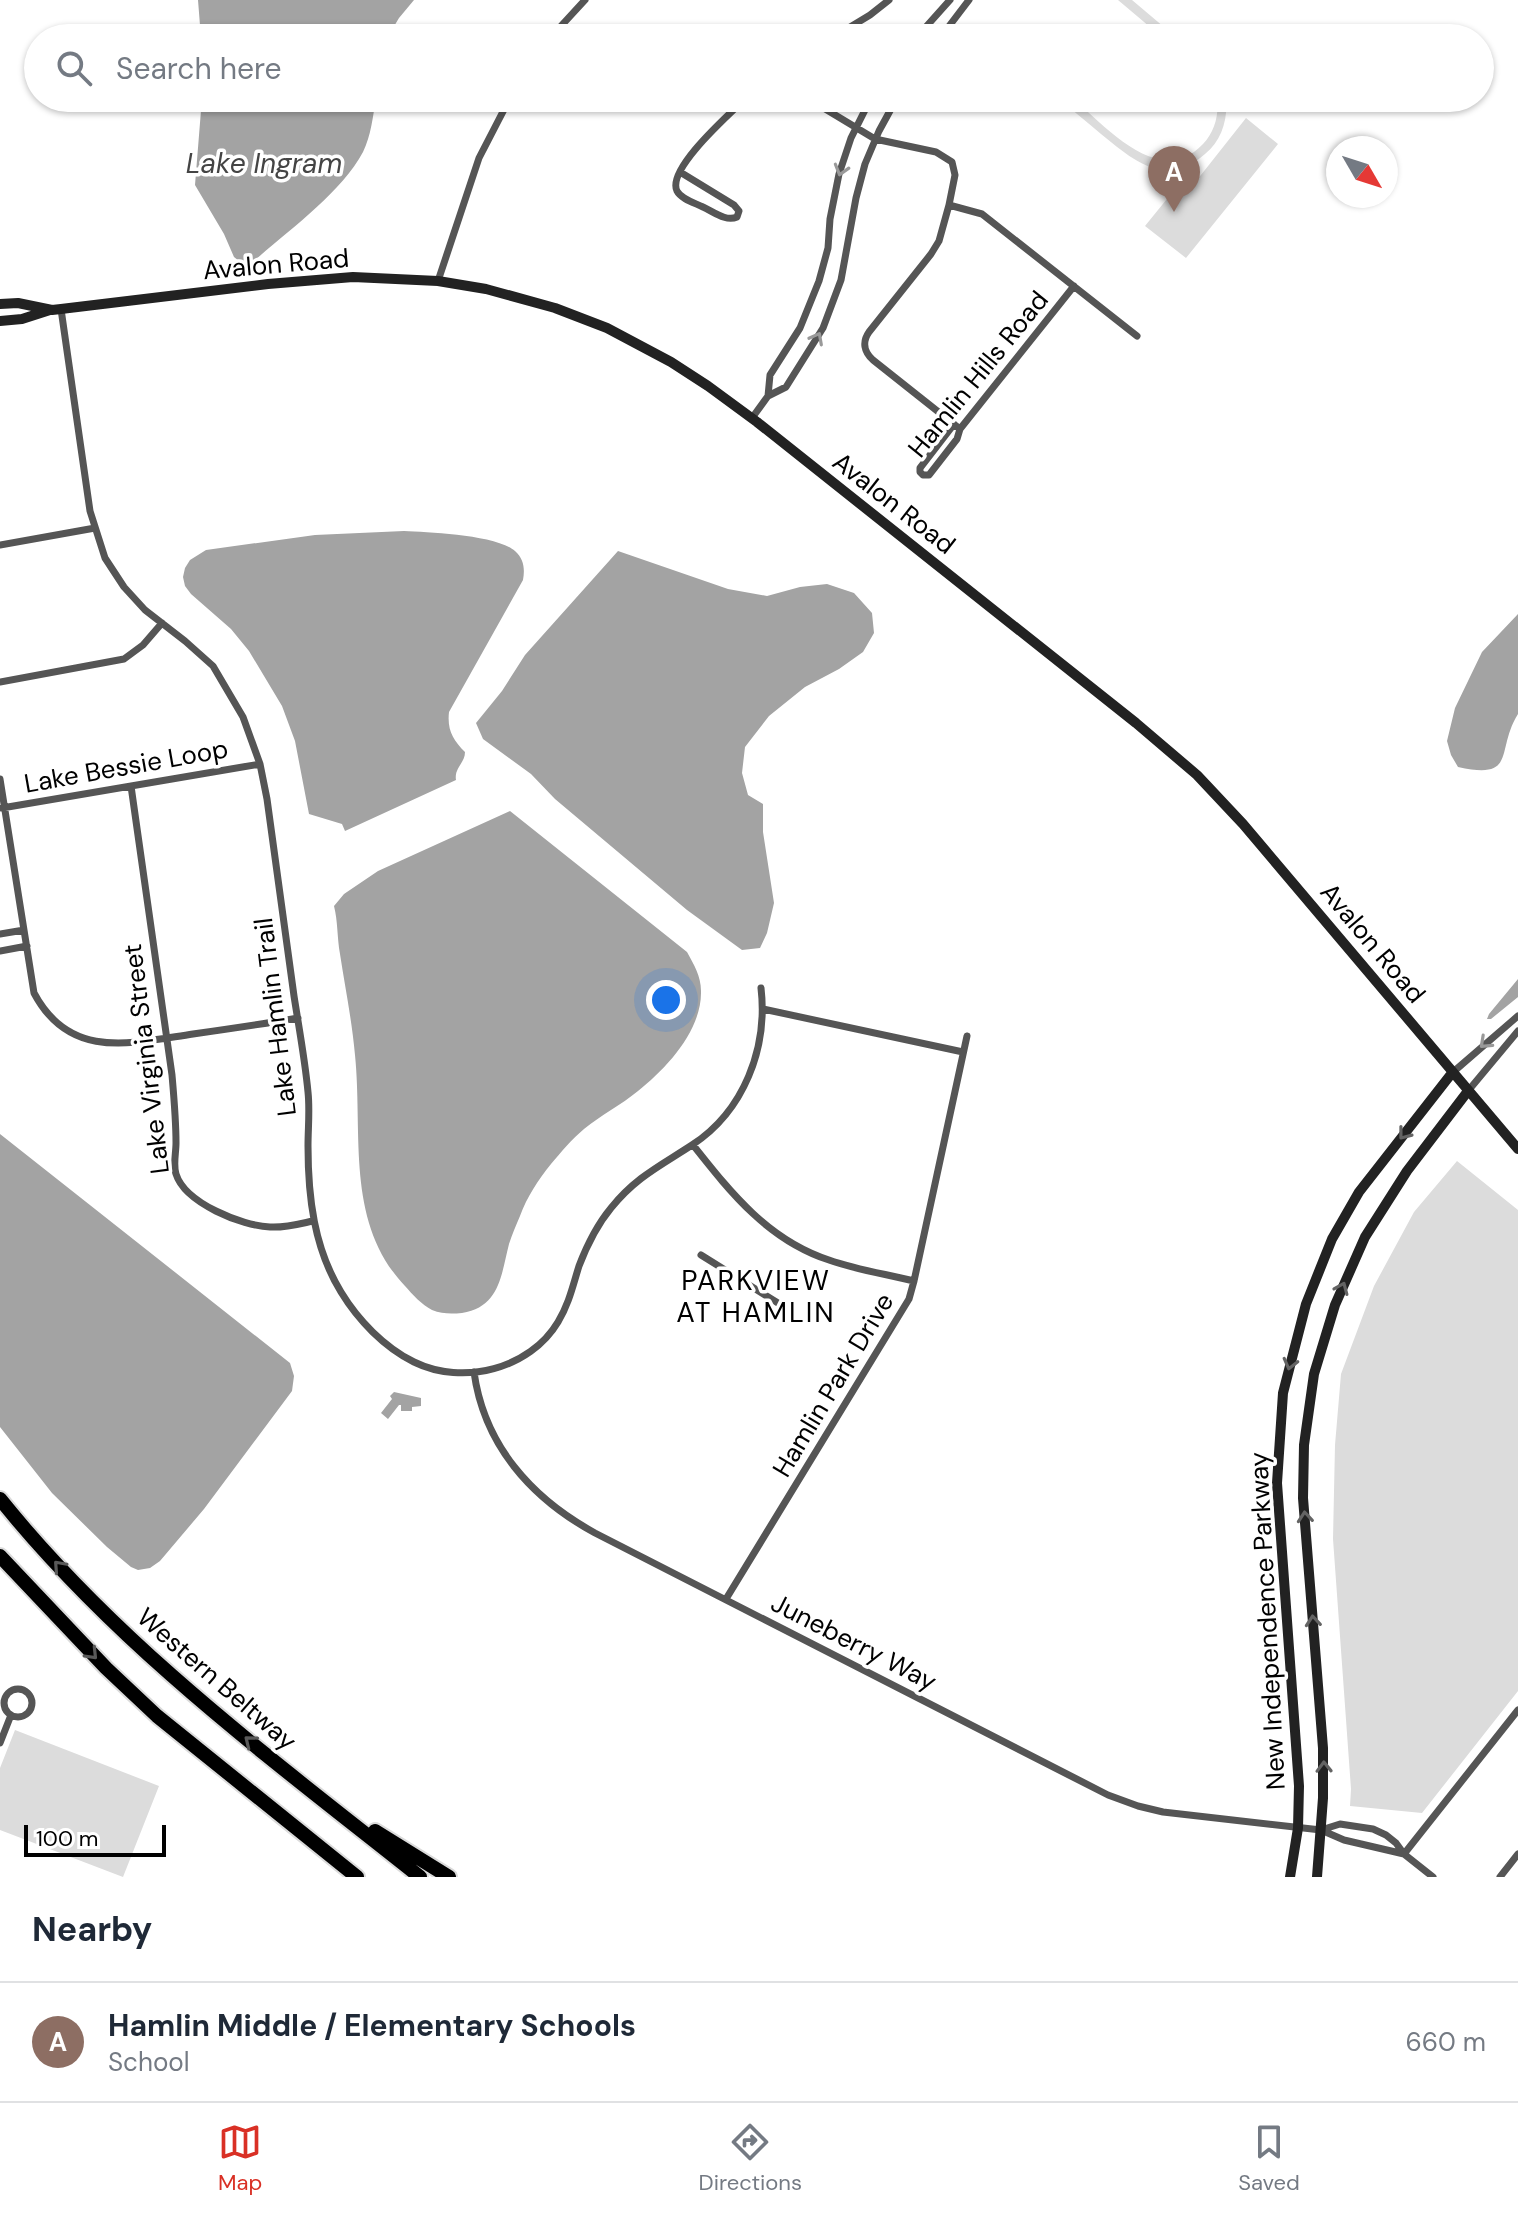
<!DOCTYPE html>
<style>
:root{--surface:#fff;--page:#f2f2f3;--text:#1f2937;--muted:#747a83;--line:#e0e1e3;--accent:#d93025}
body{margin:0;font-family:"DM Sans",sans-serif;background:var(--page);color:var(--text)}
.compass{position:absolute;left:1326px;top:136px;width:72px;height:72px;border-radius:50%;background:var(--surface);box-shadow:0 2px 6px #0004;rotate:129deg}
.scale{position:absolute;left:24px;bottom:20px;width:142px;box-sizing:border-box;padding-left:8px;border:4px solid #000;border-top:0;font-size:22px;line-height:28px;white-space:nowrap;color:#000;-webkit-text-stroke:6px #fff;paint-order:stroke}
.you{position:absolute;left:666px;top:1000px;width:28px;height:28px;margin:-20px;border:6px solid #fff;border-radius:50%;background:#1a73e8;box-shadow:0 0 0 12px #1a73e833}
.badge{display:grid;place-items:center;width:52px;height:52px;border-radius:50%;background:var(--accent);color:#fff;font-size:26px;font-weight:700}
.pin{position:absolute;translate:-50% -66px;filter:drop-shadow(0 2px 4px #0008)}
.pin::after{content:'';position:absolute;top:42px;width:28px;height:24px;background:inherit;clip-path:polygon(0 0,100% 0,50% 100%)}
.list{margin:0;padding:0;list-style:none}
h2{display:flex;justify-content:space-between;align-items:center;height:104px;margin:0;padding:0 32px;font-size:34px}
h2 small{font-size:26px;font-weight:400;color:var(--muted)}
.list li{display:grid;grid-template-columns:52px 1fr auto;gap:24px;align-items:center;box-sizing:border-box;height:120px;padding:0 32px;border-top:2px solid var(--line)}
.list b{display:block;font-size:30px;white-space:nowrap}
.list p{margin:0;font-size:26px;white-space:nowrap;color:var(--muted)}
.list em{font-size:26px;font-style:normal;color:var(--muted)}
.icon{flex:none;width:44px;height:44px;fill:none;stroke:currentColor;stroke-width:2;stroke-linecap:round;stroke-linejoin:round}
.map{position:relative;flex:none;width:1518px;height:1877px;overflow:hidden}
.search{position:absolute;background:var(--surface);box-shadow:0 2px 6px #0004;left:24px;right:24px;top:24px;height:88px;display:flex;align-items:center;gap:20px;box-sizing:border-box;padding:0 28px;border-radius:44px;color:var(--muted);font-size:30px}
.sheet{height:224px;background:var(--surface)}
nav{display:flex;justify-content:space-around;align-items:center;box-sizing:border-box;height:112px;border-top:2px solid var(--line);background:var(--surface);font-size:22px;color:var(--muted)}
nav a{display:grid;justify-items:center;gap:4px}
nav .on{color:var(--accent)}
.map>svg:first-child{display:block}
.green{fill:#dcdcdc}
.water{fill:#a3a3a3}
.lines{fill:none;stroke-linecap:round;stroke-linejoin:round}
.motorway-casing{stroke:#dbdbdb;stroke-width:18}
.minor{stroke:#555;stroke-width:7}
.secondary{stroke:#222;stroke-width:10}
.motorway{stroke:#000;stroke-width:14}
.oneway{stroke:#999}
.oneway2{stroke:#646464}
.oneway3{stroke:#595959}
.labels{text-anchor:middle;stroke-width:7;stroke-linejoin:round;paint-order:stroke}
.street-label{font-size:26px;fill:#000;stroke:#fff}
.water-label{font-size:28px;font-style:italic;fill:#444;stroke:#fff}
.neighbourhood-label{font-size:28px;letter-spacing:2px;fill:#000;stroke:#fff}
</style>
<div class="map">
<svg width="1518" height="1877" viewBox="0 0 1518 1877">
<rect width="100%" height="100%" fill="#fff"/>
<path class="green" d="M 1118,0 L 1132,0 L 1177,38 L 1163,38 Z
M 1058,98 L 1072,98 C 1106,126 1159,190 1203,144 C 1215,131 1219,115 1217,98 L 1226,98 C 1228,119 1222,140 1205,154 C 1165,189 1133,160 1101,134 C 1087,122 1072,110 1058,98 Z
M 1246,118 L 1278,144 L 1186,258 L 1145,226 L 1188,173 L 1197,180 Z
M 1457,1161 L 1518,1210 L 1518,1691 L 1422,1813 L 1350,1806 L 1351,1789 L 1333,1539 L 1335,1445 L 1341,1374 L 1374,1286 L 1414,1212 Z
M 15,1730 L 159,1786 L 123,1877 L 0,1830 L 0,1768 Z"/>
<path class="water" d="M 198,0 L 414,0 L 399,18 L 387,38 L 201,38 Z
M 202,98 L 376,98 C 373,116 371,136 363,152 C 341,193 289,230 254,261 L 244,265 L 234,257 L 224,234 L 195,185 Z
M 404,531 C 429,532 497,535 515,551 C 524,559 525,569 523,580 L 449,712 C 447,730 453,740 465,752 C 465,763 454,768 456,780 L 345,831 L 342,824 L 309,814 L 295,741 L 282,706 L 249,651 L 231,629 L 191,594 L 185,586 L 183,577 L 185,568 L 190,560 L 206,550 L 315,535 Z
M 618,551 L 728,589 L 767,596 L 800,587 L 827,584 L 854,593 L 872,613 L 874,633 L 863,652 L 839,669 L 805,687 L 769,716 L 745,747 L 742,773 L 748,795 L 763,804 L 763,832 L 774,903 L 767,933 L 760,948 L 742,950 L 687,910 L 555,799 L 531,774 L 483,739 L 476,723 L 502,691 L 525,655 Z
M 1518,614 L 1518,714 C 1495,751 1518,780 1458,767 L 1451,755 L 1447,741 L 1455,708 L 1482,652 Z
M 510,811 L 687,952 C 694,965 701,976 701,991 C 702,1030 667,1068 638,1091 C 621,1105 601,1115 584,1129 C 572,1139 561,1152 551,1164 C 538,1180 527,1197 520,1216 C 516,1225 512,1235 509,1244 C 501,1275 500,1307 462,1313 C 451,1314 442,1314 432,1310 C 422,1305 412,1294 405,1286 C 345,1223 363,1135 355,1055 C 352,1021 345,987 340,954 C 337,937 338,922 334,906 L 344,894 L 378,871 Z
M 1518,979 L 1518,997 L 1491,1019 L 1487,1019 L 1489,1014 Z
M 0,1134 L 290,1363 L 294,1376 L 292,1391 L 204,1509 L 160,1561 L 150,1568 L 138,1570 L 131,1567 L 107,1547 L 52,1493 L 0,1427 Z
M 394,1392 L 421,1398 L 421,1406 L 412,1407 L 412,1411 L 401,1411 L 401,1405 L 399,1405 L 388,1419 L 381,1413 L 392,1399 L 390,1396 Z"/>
<g class="lines">
<defs>
<path id="motorway" d="M 0,1499 C 119,1647 273,1760 420,1877
M 0,1556 L 106,1668 L 157,1716 L 357,1877
M 375,1831 L 449,1877"/>
</defs>
<use href="#motorway" class="motorway-casing"/>
<path class="minor" d="M 550,38 L 585,0
M 832,38 L 870,15 L 889,0
M 916,38 L 950,0
M 940,38 L 969,0
M 807,98 L 875,139 L 936,152 L 952,162 L 955,175 L 949,205 L 939,241 L 931,254 L 869,332 C 862,342 864,352 873,360 L 960,429
M 680,172 L 734,205 L 739,211 L 737,217 C 726,222 714,212 703,207 C 695,203 681,199 677,191 C 666,169 732,112 746,98
M 949,205 L 982,214 L 1137,336
M 438,281 L 479,158 L 510,98
M 61,309 L 90,511 L 105,558 L 124,587 L 145,610 L 185,641 L 213,666 L 243,717 L 260,764 L 267,799 C 276,865 285,931 294,996 C 299,1028 305,1060 308,1092 C 310,1110 308,1128 308,1146 C 308,1197 314,1248 341,1292 C 358,1320 384,1347 414,1362 C 463,1386 530,1369 558,1322 C 569,1304 573,1285 579,1266 C 587,1245 597,1225 611,1208 C 636,1177 660,1166 692,1145 C 744,1111 768,1048 761,988
M 768,396 L 770,375 L 800,328 L 819,281 L 828,248 L 830,219 L 839,174 L 851,138 L 871,98
M 752,418 L 768,396 L 786,387 L 823,328 L 841,280 L 856,198 L 865,164 L 879,131 L 897,98
M 954,424 L 920,468 L 920,472 L 923,475 L 929,475 L 957,439 L 960,429 L 1074,286
M 0,545 L 95,528
M 0,682 L 124,659 L 143,645 L 162,623
M 0,779 L 34,993 C 70,1061 132,1043 193,1034 C 228,1029 263,1024 298,1018
M 131,786 L 172,1075 C 174,1098 176,1120 176,1143 C 176,1153 173,1165 176,1174 C 185,1203 242,1226 270,1227 C 285,1228 299,1224 313,1221
M 2,808 L 260,764
M 0,934 L 24,930
M 0,951 L 27,946
M 763,1009 L 963,1052
M 1452,1073 L 1518,1016
M 1468,1091 L 1518,1031
M 693,1145 C 731,1193 768,1240 829,1260 C 857,1270 886,1274 914,1281
M 701,1255 L 786,1308
M 474,1372 C 484,1445 531,1498 595,1533 L 1108,1795 L 1138,1806 L 1163,1812 L 1321,1830 L 1344,1840 L 1404,1854
M 726,1599 L 909,1299 L 914,1281 L 967,1036
M4 1703a14 14 0 1 1 28 0a14 14 0 1 1-28 0Z
M 0,1743 L 11,1715
M 1321,1830 L 1340,1824 L 1373,1829 L 1386,1835 L 1396,1843 L 1404,1854 L 1433,1877
M 1404,1854 L 1518,1710
M 1500,1877 L 1518,1854"/>
<path class="secondary" d="M 0,304 L 18,303 L 52,310 L 61,309 L 268,284 L 353,277 L 438,281 L 486,289 L 555,308 L 607,328 L 671,362 L 708,386 L 757,422 L 1136,723 L 1197,775 L 1243,824 L 1518,1149
M 0,321 L 22,319 L 50,310
M 1290,1877 L 1298,1828 L 1299,1786 L 1277,1483 L 1283,1393 L 1306,1304 L 1332,1239 L 1359,1192 L 1452,1073
M 1317,1877 L 1323,1798 L 1323,1748 L 1303,1498 L 1304,1445 L 1314,1374 L 1335,1305 L 1365,1237 L 1407,1171 L 1468,1091"/>
<use href="#motorway" class="motorway"/>
</g>
<defs><path id="oneway-chevron" d="M-2-3.5L2.5 0L-2 3.5" fill="none" stroke-width="1.6" stroke-linecap="round" stroke-linejoin="round" transform="scale(2)"/></defs>
<g class="oneway">
<use href="#oneway-chevron" transform="translate(841 170) rotate(106)"/>
<use href="#oneway-chevron" transform="translate(817 338) rotate(-62)"/>
<use href="#oneway-chevron" transform="translate(1485 1043) rotate(137)"/>
</g>
<g class="oneway2">
<use href="#oneway-chevron" transform="translate(1404 1134) rotate(128)"/>
<use href="#oneway-chevron" transform="translate(1342 1288) rotate(-67)"/>
<use href="#oneway-chevron" transform="translate(1290 1364) rotate(104)"/>
<use href="#oneway-chevron" transform="translate(1305 1517) rotate(-95)"/>
<use href="#oneway-chevron" transform="translate(1313 1621) rotate(-95)"/>
<use href="#oneway-chevron" transform="translate(1324 1767) rotate(-91)"/>
</g>
<g class="oneway3">
<use href="#oneway-chevron" transform="translate(59 1566) rotate(-132)"/>
<use href="#oneway-chevron" transform="translate(92 1654) rotate(46)"/>
<use href="#oneway-chevron" transform="translate(250 1741) rotate(-141)"/>
</g>
<g class="labels">
<g class="street-label">
<text transform="translate(276 264) rotate(-5)" y="9">Avalon Road</text>
<text transform="translate(978 374) rotate(-51)" y="9">Hamlin Hills Road</text>
<text transform="translate(894 503) rotate(38)" y="9">Avalon Road</text>
<text transform="translate(126 766) rotate(-10)" y="9">Lake Bessie Loop</text>
<text transform="translate(1373 943) rotate(50)" y="9">Avalon Road</text>
<text transform="translate(275 1017) rotate(-97)" y="9">Lake Hamlin Trail</text>
<text transform="translate(146 1059) rotate(-97)" y="9">Lake Virginia Street</text>
<text transform="translate(833 1385) rotate(-59)" y="9">Hamlin Park Drive</text>
<text transform="translate(1267 1621) rotate(-93)" y="9">New Independence Parkway</text>
<text transform="translate(854 1642) rotate(27)" y="9">Juneberry Way</text>
<text transform="translate(217 1679) rotate(41)" y="9">Western Beltway</text>
</g>
<g class="water-label">
<text x="264" y="173">Lake Ingram</text>
</g>
<g class="neighbourhood-label">
<text x="756" y="1290">PARKVIEW<tspan x="756" dy="32">AT HAMLIN</tspan></text>
</g>
</g>
</svg>
<svg class="compass" viewBox="-18 -18 36 36"><path d="M0-13l5 13h-10z" fill="#e53935"/><path d="M0 13l5-13h-10z" fill="#747a83"/></svg>
<div class="scale">100 m</div>
<div class="you"></div>
<div class="pin badge" style="left:1174px;top:212px;background:#8d6e63">A</div>
<div class="search"><svg class="icon" aria-label="search" viewBox="0 0 24 24"><circle cx="10" cy="10" r="6"/><path d="M15 15l6 6"/></svg>Search here</div>
</div>
<section class="sheet">
<h2>Nearby<small></small></h2>
<ul class="list">
<li><span class="badge" style="background:#8d6e63">A</span><div><b>Hamlin Middle / Elementary Schools</b><p>School</p></div><em>660 m</em></li>
</ul>
</section>
<nav>
<a class="on"><svg class="icon" aria-label="map" viewBox="0 0 24 24"><path d="M3 6l6-2 6 2 6-2v14l-6 2-6-2-6 2zM9 4v14M15 6v14"/></svg>Map</a>
<a><svg class="icon" aria-label="directions" viewBox="0 0 24 24"><path d="M12 3l9 9-9 9-9-9zM9 14v-3h6M13 9l2 2-2 2"/></svg>Directions</a>
<a><svg class="icon" aria-label="saved" viewBox="0 0 24 24"><path d="M7 4h10v16l-5-4-5 4z"/></svg>Saved</a>
</nav>
